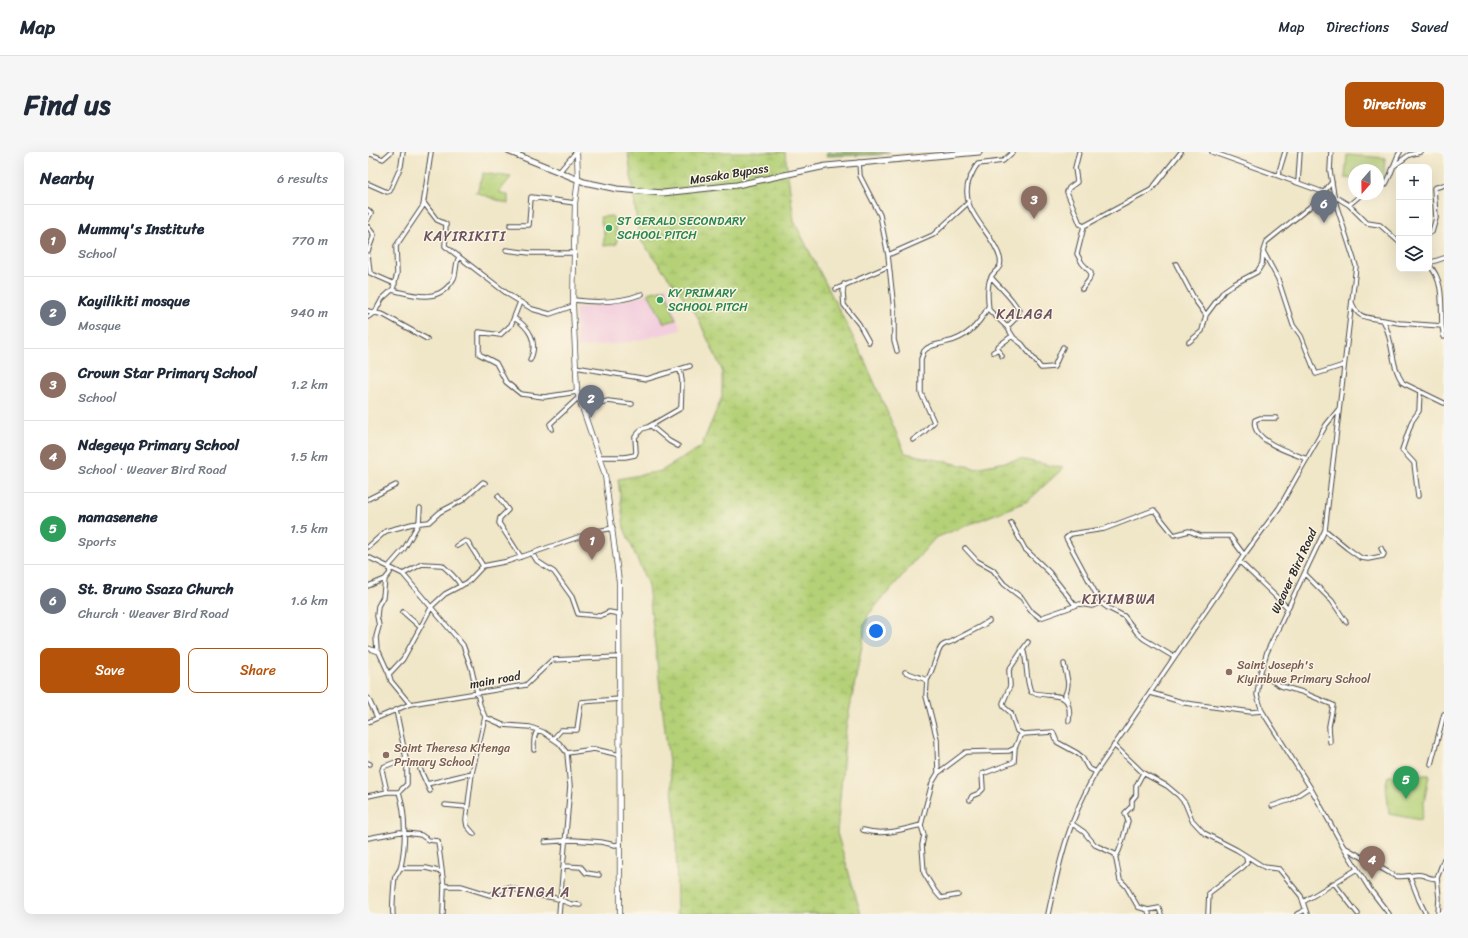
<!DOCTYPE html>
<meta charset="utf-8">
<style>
:root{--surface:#fff;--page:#f6f6f7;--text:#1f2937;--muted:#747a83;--line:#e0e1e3;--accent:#b45309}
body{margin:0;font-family:Sriracha,sans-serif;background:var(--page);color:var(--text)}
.controls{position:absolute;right:12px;top:12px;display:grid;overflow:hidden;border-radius:8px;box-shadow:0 4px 16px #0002}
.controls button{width:36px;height:36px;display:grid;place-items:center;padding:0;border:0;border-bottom:1px solid var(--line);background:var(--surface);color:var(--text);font:20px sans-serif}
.compass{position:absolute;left:980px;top:12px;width:36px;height:36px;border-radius:50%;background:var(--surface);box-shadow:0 4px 16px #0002;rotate:200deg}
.you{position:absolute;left:508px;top:479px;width:14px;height:14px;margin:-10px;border:3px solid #fff;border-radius:50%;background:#1a73e8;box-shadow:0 0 0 6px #1a73e833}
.badge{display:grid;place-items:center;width:26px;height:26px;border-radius:50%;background:var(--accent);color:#fff;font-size:13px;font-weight:700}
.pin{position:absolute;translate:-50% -33px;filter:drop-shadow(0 1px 2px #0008)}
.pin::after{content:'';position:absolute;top:21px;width:14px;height:12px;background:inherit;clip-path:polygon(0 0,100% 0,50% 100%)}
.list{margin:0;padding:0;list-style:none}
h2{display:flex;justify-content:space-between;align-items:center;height:52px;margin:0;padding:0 16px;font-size:17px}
h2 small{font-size:13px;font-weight:400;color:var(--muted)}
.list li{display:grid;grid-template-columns:26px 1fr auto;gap:12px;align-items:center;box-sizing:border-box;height:72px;padding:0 16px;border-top:1px solid var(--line)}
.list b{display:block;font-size:15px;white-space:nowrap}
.list p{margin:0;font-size:13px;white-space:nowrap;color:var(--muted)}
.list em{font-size:13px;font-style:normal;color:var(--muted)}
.actions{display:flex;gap:8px;padding:12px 16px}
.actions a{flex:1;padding:9px 0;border:1px solid var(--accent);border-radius:8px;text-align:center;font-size:14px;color:var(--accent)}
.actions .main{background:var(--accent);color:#fff}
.icon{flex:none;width:22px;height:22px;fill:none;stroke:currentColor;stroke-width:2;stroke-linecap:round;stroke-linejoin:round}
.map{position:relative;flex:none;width:1076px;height:762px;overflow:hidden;border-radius:8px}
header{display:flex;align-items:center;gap:24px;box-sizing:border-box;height:56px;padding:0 20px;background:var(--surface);border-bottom:1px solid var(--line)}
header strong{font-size:19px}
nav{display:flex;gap:22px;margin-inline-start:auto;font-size:14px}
.intro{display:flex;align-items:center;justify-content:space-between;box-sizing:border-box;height:96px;padding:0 24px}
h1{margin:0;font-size:28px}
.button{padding:10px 18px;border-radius:8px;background:var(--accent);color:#fff;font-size:14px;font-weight:700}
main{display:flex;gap:24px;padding:0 24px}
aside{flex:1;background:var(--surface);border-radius:8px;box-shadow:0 4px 16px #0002}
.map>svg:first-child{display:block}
.built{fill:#f3cfde}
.grass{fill:url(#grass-tufts);stroke:#707e52}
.forest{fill:url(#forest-crowns);stroke:#5e6f4a}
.wetland{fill:url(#wetland-marsh);stroke:#707e52}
.park{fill:#b5d178;stroke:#707e52}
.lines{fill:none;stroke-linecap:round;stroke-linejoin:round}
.minor-casing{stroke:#494743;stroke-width:5.5}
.major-casing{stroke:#494743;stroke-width:6}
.highway-casing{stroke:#494743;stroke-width:7}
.minor{stroke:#fff;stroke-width:3.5}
.major{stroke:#fff;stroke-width:4.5}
.highway{stroke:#fff;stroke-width:5}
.leisure-dot{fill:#2e9e5b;stroke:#fcf5e5;stroke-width:1.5}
.education-dot{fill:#8d6e63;stroke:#fcf5e5;stroke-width:1.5}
.labels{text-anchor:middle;stroke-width:3;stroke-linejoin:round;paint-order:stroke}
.street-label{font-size:12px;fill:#2b2b2b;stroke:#fcf5e5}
.leisure-label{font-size:12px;fill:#27864d;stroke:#fcf5e5;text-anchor:start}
.education-label{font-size:12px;fill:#785e54;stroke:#fcf5e5;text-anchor:start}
.quarter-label{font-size:14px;letter-spacing:1px;fill:#6a525f;stroke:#fcf5e5}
</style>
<header>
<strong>Map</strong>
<nav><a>Map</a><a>Directions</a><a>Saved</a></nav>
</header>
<div class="intro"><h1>Find us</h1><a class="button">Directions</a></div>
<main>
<aside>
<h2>Nearby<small>6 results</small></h2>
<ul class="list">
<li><span class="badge" style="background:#8d6e63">1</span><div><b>Mummy's Institute</b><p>School</p></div><em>770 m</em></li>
<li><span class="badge" style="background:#6b7280">2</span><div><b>Kayilikiti mosque</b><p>Mosque</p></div><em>940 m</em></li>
<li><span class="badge" style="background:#8d6e63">3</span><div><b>Crown Star Primary School</b><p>School</p></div><em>1.2 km</em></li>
<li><span class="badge" style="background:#8d6e63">4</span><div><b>Ndegeya Primary School</b><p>School · Weaver Bird Road</p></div><em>1.5 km</em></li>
<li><span class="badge" style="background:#2e9e5b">5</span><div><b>namasenene</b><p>Sports</p></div><em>1.5 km</em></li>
<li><span class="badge" style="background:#6b7280">6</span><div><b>St. Bruno Ssaza Church</b><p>Church · Weaver Bird Road</p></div><em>1.6 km</em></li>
</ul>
<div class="actions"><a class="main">Save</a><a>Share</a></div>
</aside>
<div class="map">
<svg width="1076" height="762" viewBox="0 0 1076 762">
<defs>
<pattern id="grass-tufts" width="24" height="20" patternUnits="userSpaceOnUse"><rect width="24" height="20" fill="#b5d178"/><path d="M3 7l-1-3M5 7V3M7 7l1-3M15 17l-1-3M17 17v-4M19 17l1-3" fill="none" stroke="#9cb468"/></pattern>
<pattern id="forest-crowns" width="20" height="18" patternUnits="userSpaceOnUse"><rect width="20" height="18" fill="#90b368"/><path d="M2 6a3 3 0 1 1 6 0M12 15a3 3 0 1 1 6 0" fill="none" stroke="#769256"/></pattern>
<pattern id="wetland-marsh" width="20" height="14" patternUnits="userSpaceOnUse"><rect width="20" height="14" fill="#b5d178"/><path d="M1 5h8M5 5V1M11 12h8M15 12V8" fill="none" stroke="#9cb468"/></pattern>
</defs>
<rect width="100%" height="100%" fill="#fcf5e5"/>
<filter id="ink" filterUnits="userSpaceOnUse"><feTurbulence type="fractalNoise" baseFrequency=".025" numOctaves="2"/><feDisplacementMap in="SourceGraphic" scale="8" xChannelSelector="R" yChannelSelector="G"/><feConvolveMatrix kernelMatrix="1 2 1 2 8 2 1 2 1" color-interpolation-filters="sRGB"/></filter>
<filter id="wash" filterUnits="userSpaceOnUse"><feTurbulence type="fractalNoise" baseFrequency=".012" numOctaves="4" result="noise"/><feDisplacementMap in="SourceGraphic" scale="16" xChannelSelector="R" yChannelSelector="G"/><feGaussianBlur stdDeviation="0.9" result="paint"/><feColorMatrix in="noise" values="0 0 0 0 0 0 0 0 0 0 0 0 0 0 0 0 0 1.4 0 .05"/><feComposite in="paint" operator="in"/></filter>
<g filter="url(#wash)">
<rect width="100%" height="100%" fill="#f0e6c8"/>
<path class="built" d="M 299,134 L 313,178 L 263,190 L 209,196 L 208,157 L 267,146 Z"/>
<path class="grass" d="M 115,21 L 143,25 L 131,40 L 140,43 L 140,52 L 107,40 L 109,40 Z"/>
<path class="forest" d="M 459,0 L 522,0 L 511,3 L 458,4 Z"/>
<path class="wetland" d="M 260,0 L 417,0 L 426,69 L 497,209 L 537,301 L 607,316 L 652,307 L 695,316 L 660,349 L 567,386 L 500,463 L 478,576 L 469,681 L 493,762 L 309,762 L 308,671 L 280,433 L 256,376 L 250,327 L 293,319 L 333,295 L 354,245 L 354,218 L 328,162 L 271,86 Z"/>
<path class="park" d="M 979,3 L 1017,6 L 1015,29 L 1010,28 L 1010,18 L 986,18 L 986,27 L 977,26 Z
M 244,64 L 248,72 L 249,92 L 236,94 L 236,80 L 232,65 Z
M 297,137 L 308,168 L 296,171 L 280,141 Z
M 1061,623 L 1053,668 L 1021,662 L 1018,632 L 1020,624 Z"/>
</g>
<g filter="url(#ink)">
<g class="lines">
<defs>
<path id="minor" d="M 645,0 L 635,9 L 610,12 C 605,17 604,23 601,28 C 590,59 625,79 632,106 C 635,118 625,118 622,127 C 619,135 620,150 621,158 L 639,175 L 646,186 L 654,192 L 673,216 L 686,215 L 695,195
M 711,0 L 707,16 L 709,30 L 701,36 L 699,40 L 712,72 L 716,74 L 783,38 L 813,0
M 844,0 L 966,44 L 981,53 L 999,71 L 1012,73 L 1031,90
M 963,0 L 962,19 L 967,49 L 988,114 L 957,378 L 899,500 L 892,522 L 889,543 L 894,559 L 942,635 L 975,694 L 1001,736 L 1021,762
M 0,1 L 15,7 L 23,0
M 491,10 L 492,24 L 512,63 L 520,103 L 565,83 L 601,50
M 1026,14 L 1041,3 L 1052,0
M 191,20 L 208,0
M 910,23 L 917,0
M 930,30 L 932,0
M 964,30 L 948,50 L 898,90 L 895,99 L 910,127 L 925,173 L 933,184 L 948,222 L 976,213
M 1,32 L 19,40 L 22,39 L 33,14 L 35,0
M 1010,35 L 1018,32 C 1024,21 1026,10 1032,0
M 56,51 L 69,68 L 78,72 L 77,94 L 141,143 L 164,157 L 182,162 L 205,154
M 981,53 L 994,42
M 0,58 L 3,61 L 0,67
M 142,73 L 161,73 L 163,45 L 207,51
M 0,75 L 6,83 L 0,99
M 1061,81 L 1064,80 L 1068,66 L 1066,36 L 1076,33
M 138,98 L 162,101 L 206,101
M 0,103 L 2,121 L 27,132
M 520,103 L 526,158 L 526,188 L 529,199
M 1061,111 L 1076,106
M 808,112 L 827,148 L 838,163
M 623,125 C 633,137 644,145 651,159 L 647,167 L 639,175
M 476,132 L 475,141 L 476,153 L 491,172 L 501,190
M 468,137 L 521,114
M 714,137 L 721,128 L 723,121 L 714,111 L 709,102 L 716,74
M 24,138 C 48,144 72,152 86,126 C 89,119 87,112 91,105
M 206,148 C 229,151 251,151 274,142
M 152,150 L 143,173 L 132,183 L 111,180 L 111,202 L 128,211 L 138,230 L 153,242 L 176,245 L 209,240
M 984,151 C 991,168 999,165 1015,168 C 1026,188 1022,213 1035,231 L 1076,251
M 0,159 L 16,163 L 59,187
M 0,165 L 7,160 L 14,147 L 25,137 L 29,122 L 28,94 L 55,54 L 63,0
M 146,166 C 161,175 171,190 162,208
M 1015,168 L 1031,171 L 1074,174 C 1073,152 1076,128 1061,113
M 1074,174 L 1076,185
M 821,190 L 834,179 L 838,163 L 856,139 L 866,132 L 889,120 L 894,112 L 895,102
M 625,200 L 630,197
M 634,204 L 629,195 L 644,184
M 207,215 L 279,227 L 322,214
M 213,255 L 240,249 L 264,252
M 908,266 L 892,266 L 887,268 C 882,289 924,301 939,307
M 283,274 L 301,289 L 310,294
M 184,277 L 182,272 L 210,246
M 545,288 L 556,280 L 566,270 L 553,241 L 553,207 L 556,199 C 562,192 570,193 579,190 C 599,186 611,173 620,155
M 232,305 L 257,305 L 267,303 L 268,300 L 267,285 L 274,277 L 280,275 L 313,256 L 314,229 L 312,217
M 130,344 L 140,358 L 132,366 L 131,371 L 153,405
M 1050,344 L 1046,311 L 1034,298 L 1044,269 L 1051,259 L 1052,239
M 0,347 L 28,333
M 643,371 L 657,397 L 681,420 L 707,453
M 957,378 L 979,396 L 993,406 L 1000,407 L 1015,404 L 1016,402 L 1013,396
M 89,394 L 97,389 L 100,390 L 115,414
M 0,395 L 18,379 L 44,372 L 61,370 L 72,360 L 95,348 L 115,330 L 117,331
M 597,396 L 609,409 L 625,418 L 636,432 L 654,446 L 662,458 L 672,466 L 712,452 L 724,454 L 733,451 L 740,456 L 756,464 L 770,482 L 776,487 L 806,505
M 164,401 L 169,409 L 186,420 L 204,445 L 210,462 L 232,464 L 241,460 L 252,462
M 0,405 L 35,422 L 95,493 L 103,515 L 112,553 L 117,565 L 135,573 L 162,575 L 175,580 L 191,591 L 199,601 L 202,634 L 191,762
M 872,410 L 920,456
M 35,422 L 54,412 L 74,413 C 81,420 88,425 93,434
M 937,422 L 964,449 L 978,470
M 0,434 L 17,427
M 733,451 L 698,386 L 703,382 L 736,377 L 786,358 L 806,383 L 821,379 L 833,384 L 862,384 L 876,403
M 35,460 L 52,475
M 660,490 L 655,497 C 660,511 657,526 663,540 C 685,547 705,536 701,569
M 0,496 L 11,500 L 21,522
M 655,497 L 641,518 L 642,534 L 635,551 L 636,555 L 643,561 L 649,579 L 655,582 L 685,580 L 689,590 L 709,601 L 714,605 L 720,616 L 728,620
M 9,498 L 8,485 L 11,474 L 9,464 L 10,454 L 15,445 L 17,427 L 22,421 L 21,414 L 36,397 L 51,371 L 52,356
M 696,512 C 698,524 703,532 697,543 L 700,549
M 537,520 L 559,528 C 565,520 569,498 574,494 C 577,491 582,491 585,489 C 597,482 610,477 621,469
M 892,522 L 913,534 L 934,540 L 965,553 L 961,574 L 962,590
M 559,528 L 558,544 L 569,587 L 570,621
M 783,541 L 817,551 L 883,560 L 894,559
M 0,546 L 9,565
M 42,552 L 23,529 L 21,522 L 35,507 L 64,454 L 77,442 L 100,430 L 115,414 L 141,409 L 225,380 L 245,376
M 0,570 L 42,552 L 158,533 L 184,508 L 251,505
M 186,586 L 193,578 L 209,578 L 213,550 L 252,547
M 746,593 L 775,621 L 799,634 L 811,644 L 817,651 L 824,668 L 836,681 L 869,698 L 896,715 L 911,717 L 933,744 L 939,762
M 166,598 C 166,590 165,584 170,578
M 199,601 L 226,597 L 252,603
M 0,611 L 2,612
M 1063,612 L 1076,562
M 52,617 L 62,639
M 59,632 L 104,621
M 19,640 L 14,618 L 15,615 L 38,606
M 0,644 L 19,640 L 31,640 L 39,632 L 39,611 L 28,558
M 602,648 L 604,644 L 611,641 L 615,637 L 614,622 L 646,610 L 647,596
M 77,653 L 99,655
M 904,654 L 922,648 L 942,635
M 703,671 L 716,680 L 727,693 L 747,702 L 752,728 L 758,734 L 770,755 L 780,758 L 781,762
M 495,678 C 515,684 533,678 553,673
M 106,682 L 99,674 L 98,668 L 104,621 L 117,565
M 0,686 L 32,680 L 53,683 L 60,688 L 70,689 L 76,734 L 75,762
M 177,690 L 205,688 L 233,690 L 247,693 L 252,692
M 976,695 L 1027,724 C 1037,726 1044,722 1053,723 C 1059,724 1063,728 1069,726 L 1076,707
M 748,704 C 753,699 757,677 760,669 L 757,661 L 764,654 L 764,648 L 768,643 L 768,634 L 775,621
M 196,714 L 213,715 L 218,721 L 231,723
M 33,716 L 58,716 L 74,720
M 1042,725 L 1051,748 L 1058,762
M 1069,726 L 1071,746 L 1070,762
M 966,731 L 990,762
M 76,734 L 93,734 L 122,743 L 140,735 L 161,742 L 187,746 L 203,752 L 212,753
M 590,743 L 573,746 L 567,739 L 556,721 L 554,693 L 556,683 L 553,673 L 564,631 L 570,621 L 598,600 L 641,599 L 647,596 L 652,584 L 655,582
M 935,750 L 989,717
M 780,758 L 791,756 L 793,762
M 25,762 C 24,757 26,729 27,725 C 29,721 32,719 33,714 C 38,691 38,662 31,640
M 680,762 C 692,707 700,670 728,620 L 876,403 L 911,356 L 958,273 L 970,258
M 840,762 L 841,741 L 875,715 L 879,711 L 878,705
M 929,762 L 937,758"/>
<path id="major" d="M 209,0 L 210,28 L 207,51 L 205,154 L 209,240 L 237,323 L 251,430 L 252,762"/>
<path id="highway" d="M 142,0 L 216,30 L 249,37 L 295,41 L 369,33 L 458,14 L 611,0"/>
</defs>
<use href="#minor" class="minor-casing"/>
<use href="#major" class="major-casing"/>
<use href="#highway" class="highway-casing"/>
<use href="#minor" class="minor"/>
<use href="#major" class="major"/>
<use href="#highway" class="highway"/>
</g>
</g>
<g class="leisure-dot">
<circle cx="241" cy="76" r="4"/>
<circle cx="292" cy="148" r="4"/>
</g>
<g class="education-dot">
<circle cx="861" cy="520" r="4"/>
<circle cx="18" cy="603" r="4"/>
</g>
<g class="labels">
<g class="street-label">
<text transform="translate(361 22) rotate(-9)" y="4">Masaka Bypass</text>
<text transform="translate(926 419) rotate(-65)" y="4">Weaver Bird Road</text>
<text transform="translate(127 528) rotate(-10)" y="4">main road</text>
</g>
<g class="leisure-label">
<text x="249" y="73">ST GERALD SECONDARY<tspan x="249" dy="14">SCHOOL PITCH</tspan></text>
<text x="300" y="145">KY PRIMARY<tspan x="300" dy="14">SCHOOL PITCH</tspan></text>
</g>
<g class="education-label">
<text x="869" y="517">Saint Joseph's<tspan x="869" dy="14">Kiyimbwe Primary School</tspan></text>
<text x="26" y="600">Saint Theresa Kitenga<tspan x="26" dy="14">Primary School</tspan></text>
</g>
<g class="quarter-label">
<text x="97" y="89">KAYIRIKITI</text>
<text x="657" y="167">KALAGA</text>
<text x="751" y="452">KIYIMBWA</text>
<text x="163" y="745">KITENGA A</text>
</g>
</g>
</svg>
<div class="controls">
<button>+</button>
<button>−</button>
<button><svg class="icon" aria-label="layers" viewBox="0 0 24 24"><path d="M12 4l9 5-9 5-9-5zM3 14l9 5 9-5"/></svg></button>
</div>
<svg class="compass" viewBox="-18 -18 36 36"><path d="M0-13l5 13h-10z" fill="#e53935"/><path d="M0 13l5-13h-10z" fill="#747a83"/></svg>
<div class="you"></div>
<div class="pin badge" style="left:224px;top:408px;background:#8d6e63">1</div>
<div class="pin badge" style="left:223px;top:266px;background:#6b7280">2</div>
<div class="pin badge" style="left:666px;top:67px;background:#8d6e63">3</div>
<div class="pin badge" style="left:1004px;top:727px;background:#8d6e63">4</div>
<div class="pin badge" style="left:1038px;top:647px;background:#2e9e5b">5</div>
<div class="pin badge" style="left:956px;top:71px;background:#6b7280">6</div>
</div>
</main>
